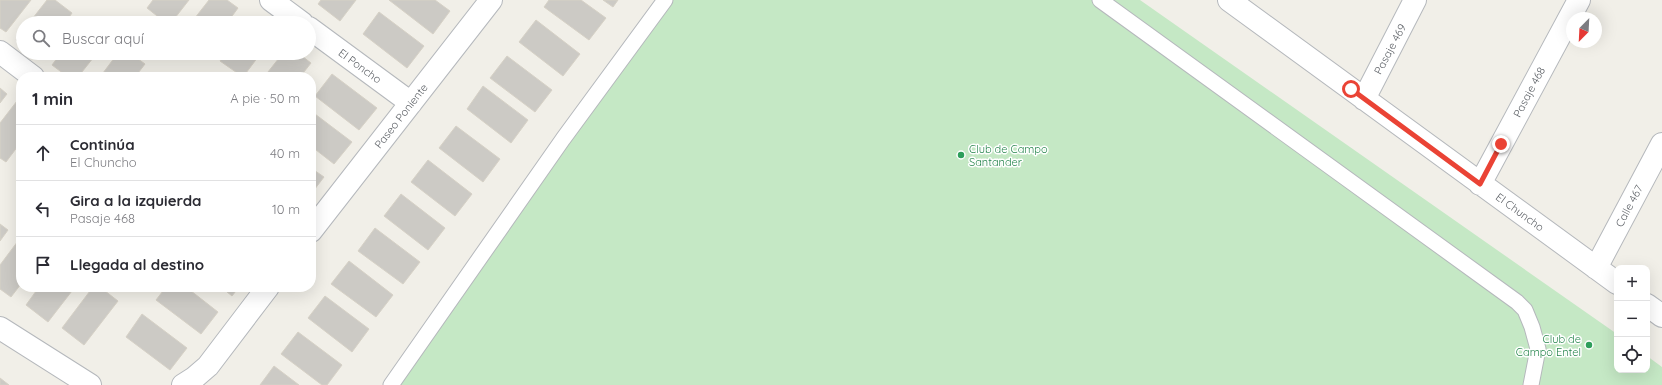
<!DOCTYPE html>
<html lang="es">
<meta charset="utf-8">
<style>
:root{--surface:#fff;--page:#f7f7f7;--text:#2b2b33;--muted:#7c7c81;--line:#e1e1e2}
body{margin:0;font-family:Quicksand,sans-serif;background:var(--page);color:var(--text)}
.controls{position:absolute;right:12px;bottom:12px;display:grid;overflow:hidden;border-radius:8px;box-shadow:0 4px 16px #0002}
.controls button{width:36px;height:36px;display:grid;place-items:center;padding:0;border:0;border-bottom:1px solid var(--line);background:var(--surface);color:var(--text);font:20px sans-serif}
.compass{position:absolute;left:1566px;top:12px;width:36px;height:36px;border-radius:50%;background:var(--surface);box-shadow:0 4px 16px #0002;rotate:204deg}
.stop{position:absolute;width:12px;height:12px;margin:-9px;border:3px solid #ea4335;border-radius:50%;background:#fff}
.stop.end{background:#ea4335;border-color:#fff;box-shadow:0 1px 4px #0008}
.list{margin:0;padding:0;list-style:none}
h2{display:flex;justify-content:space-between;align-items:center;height:52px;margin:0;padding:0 16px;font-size:17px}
h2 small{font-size:13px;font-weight:400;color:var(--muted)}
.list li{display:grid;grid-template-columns:26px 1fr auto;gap:12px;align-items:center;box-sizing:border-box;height:56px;padding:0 16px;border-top:1px solid var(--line)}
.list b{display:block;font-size:15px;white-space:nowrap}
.list p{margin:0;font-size:13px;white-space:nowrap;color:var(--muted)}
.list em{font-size:13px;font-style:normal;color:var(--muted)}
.icon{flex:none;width:22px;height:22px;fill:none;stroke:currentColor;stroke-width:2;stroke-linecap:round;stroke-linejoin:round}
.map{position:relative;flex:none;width:1662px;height:385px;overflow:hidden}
.search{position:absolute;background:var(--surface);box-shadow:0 4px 16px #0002;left:16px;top:16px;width:300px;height:44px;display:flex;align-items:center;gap:10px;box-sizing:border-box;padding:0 14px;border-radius:22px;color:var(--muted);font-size:15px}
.panel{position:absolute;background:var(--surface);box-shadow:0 4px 16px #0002;left:16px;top:72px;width:300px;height:220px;border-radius:16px}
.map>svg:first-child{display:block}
.green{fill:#c5e8c5}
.building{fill:#cccac5;stroke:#d6d1c6}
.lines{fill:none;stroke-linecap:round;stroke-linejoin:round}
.lane-casing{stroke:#b5b8bc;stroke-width:17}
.street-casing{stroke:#b5b8bc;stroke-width:24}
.lane{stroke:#fff;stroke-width:15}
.street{stroke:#fff;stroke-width:22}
.route{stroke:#ea4335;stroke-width:5}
.leisure-dot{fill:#2e9e5b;stroke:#fff;stroke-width:1.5}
.labels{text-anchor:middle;stroke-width:3;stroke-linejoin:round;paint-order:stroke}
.street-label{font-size:11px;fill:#5f6368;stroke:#fff}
.leisure-label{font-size:11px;fill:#27864d;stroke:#fff;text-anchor:start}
</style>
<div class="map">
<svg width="1662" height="385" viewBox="0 0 1662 385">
<rect width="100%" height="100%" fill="#f1efe8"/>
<path class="green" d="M 671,0 L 1140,0 L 1617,334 L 1617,370 L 1647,370 L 1647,356 L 1662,367 L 1662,385 L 393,385 Z"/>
<path class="building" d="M 0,0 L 31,0 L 6,32 L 0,28 Z
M 47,0 L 55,0 L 72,13 L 65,23 L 29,23 Z
M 153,0 L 189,0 L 171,23 L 166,23 L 147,8 Z
M 209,0 L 227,0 L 238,8 L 227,23 L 191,23 Z
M 321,0 L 356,0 L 340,21 L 318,4 Z
M 389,0 L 435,0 L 450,11 L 433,34 Z
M 549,0 L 581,0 L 606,18 L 589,40 L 544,7 Z
M 603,0 L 618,0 L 613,7 Z
M 379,12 L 424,46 L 407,68 L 363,34 Z
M 254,17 L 262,23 L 249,23 Z
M 536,20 L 580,54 L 563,76 L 519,42 Z
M 23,31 L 23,45 L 16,40 Z
M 33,53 L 42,53 L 39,57 Z
M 61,53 L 97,53 L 78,77 L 68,77 L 52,65 Z
M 118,53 L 130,53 L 145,64 L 135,77 L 100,77 Z
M 226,53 L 261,53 L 243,77 L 220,61 Z
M 283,53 L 298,53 L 311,63 L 300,77 L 264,77 Z
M 507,56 L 552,90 L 535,112 L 490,78 Z
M 332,74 L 377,108 L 359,130 L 315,96 Z
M 483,86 L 528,120 L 511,143 L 467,109 Z
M 0,88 L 7,94 L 0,103 Z
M 17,101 L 21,104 L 21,142 L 6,162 L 0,158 L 0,123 Z
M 311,111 L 352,142 L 334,164 L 311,146 Z
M 456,126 L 500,159 L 483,182 L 439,148 Z
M 428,160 L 472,194 L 455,216 L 411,182 Z
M 311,168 L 324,177 L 311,194 Z
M 401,194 L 445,228 L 428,250 L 384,216 Z
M 0,224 L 8,230 L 0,241 Z
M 375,228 L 420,262 L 403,284 L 358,251 Z
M 21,237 L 21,284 L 11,297 L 0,289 L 0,265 Z
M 349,261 L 393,295 L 376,317 L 331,284 Z
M 39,287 L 75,287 L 48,322 L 26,305 Z
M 93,287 L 100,287 L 118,301 L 84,345 L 62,328 Z
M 166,287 L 186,287 L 218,312 L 201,334 L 156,300 Z
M 221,287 L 239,287 L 232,296 Z
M 325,296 L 369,329 L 352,352 L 308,318 Z
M 142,314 L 187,348 L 170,370 L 126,337 Z
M 298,332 L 342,365 L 327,385 L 322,385 L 281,354 Z
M 274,366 L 299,385 L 260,385 Z
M 0,378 L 9,385 L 0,385 Z"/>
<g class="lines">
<defs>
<path id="lane" d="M 1100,0 L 1517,302 L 1525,310 L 1532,327 L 1538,349 L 1531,385
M 391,385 L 563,139 L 665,0"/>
<path id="street" d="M 271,0 L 302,23
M 1229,0 L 1617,283
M 309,28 L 411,103
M 0,52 L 33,77
M 1364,99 L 1415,0
M 1480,184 L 1579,0
M 311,231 L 491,0
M 1596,268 L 1662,144
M 1647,305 L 1662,316
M 0,328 L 90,385
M 183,385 L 194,378 L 208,366 L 268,287"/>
</defs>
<use href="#lane" class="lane-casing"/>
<use href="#street" class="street-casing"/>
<use href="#lane" class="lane"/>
<use href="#street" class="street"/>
</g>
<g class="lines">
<path class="route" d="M 1351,89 L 1480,184 L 1501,144"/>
</g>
<g class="leisure-dot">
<circle cx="961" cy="155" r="4"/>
<circle cx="1589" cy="345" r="4"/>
</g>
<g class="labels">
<g class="street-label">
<text transform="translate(1390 49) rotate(-62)" y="4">Pasaje 469</text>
<text transform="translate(360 66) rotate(36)" y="4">El Poncho</text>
<text transform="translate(1529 92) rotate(-62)" y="4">Pasaje 468</text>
<text transform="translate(401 116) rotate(-52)" y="4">Paseo Poniente</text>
<text transform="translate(1629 206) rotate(-62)" y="4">Calle 467</text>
<text transform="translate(1520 212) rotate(36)" y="4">El Chuncho</text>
</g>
<g class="leisure-label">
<text x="969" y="153">Club de Campo<tspan x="969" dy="13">Santander</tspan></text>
<text x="1581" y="343" text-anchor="end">Club de<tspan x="1581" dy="13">Campo Entel</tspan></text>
</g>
</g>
</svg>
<div class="controls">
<button>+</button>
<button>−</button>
<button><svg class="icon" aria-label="locate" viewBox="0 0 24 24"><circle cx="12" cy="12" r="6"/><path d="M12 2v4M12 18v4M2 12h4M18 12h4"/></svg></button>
</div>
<svg class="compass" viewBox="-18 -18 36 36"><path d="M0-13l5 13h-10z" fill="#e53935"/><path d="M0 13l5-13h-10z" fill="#7c7c81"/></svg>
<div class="stop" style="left:1351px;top:89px"></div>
<div class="stop end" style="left:1501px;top:144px"></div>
<div class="search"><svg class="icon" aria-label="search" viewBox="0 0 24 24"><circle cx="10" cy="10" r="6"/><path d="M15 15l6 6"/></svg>Buscar aquí</div>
<section class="panel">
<h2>1 min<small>A pie · 50 m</small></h2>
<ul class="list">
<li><svg class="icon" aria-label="ahead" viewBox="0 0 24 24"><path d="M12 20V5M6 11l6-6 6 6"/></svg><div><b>Continúa</b><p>El Chuncho</p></div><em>40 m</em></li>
<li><svg class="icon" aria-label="left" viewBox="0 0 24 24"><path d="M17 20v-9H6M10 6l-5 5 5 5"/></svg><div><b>Gira a la izquierda</b><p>Pasaje 468</p></div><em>10 m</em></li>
<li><svg class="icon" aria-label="arrive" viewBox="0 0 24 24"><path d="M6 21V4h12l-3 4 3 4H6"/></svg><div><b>Llegada al destino</b></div></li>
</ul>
</section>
</div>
